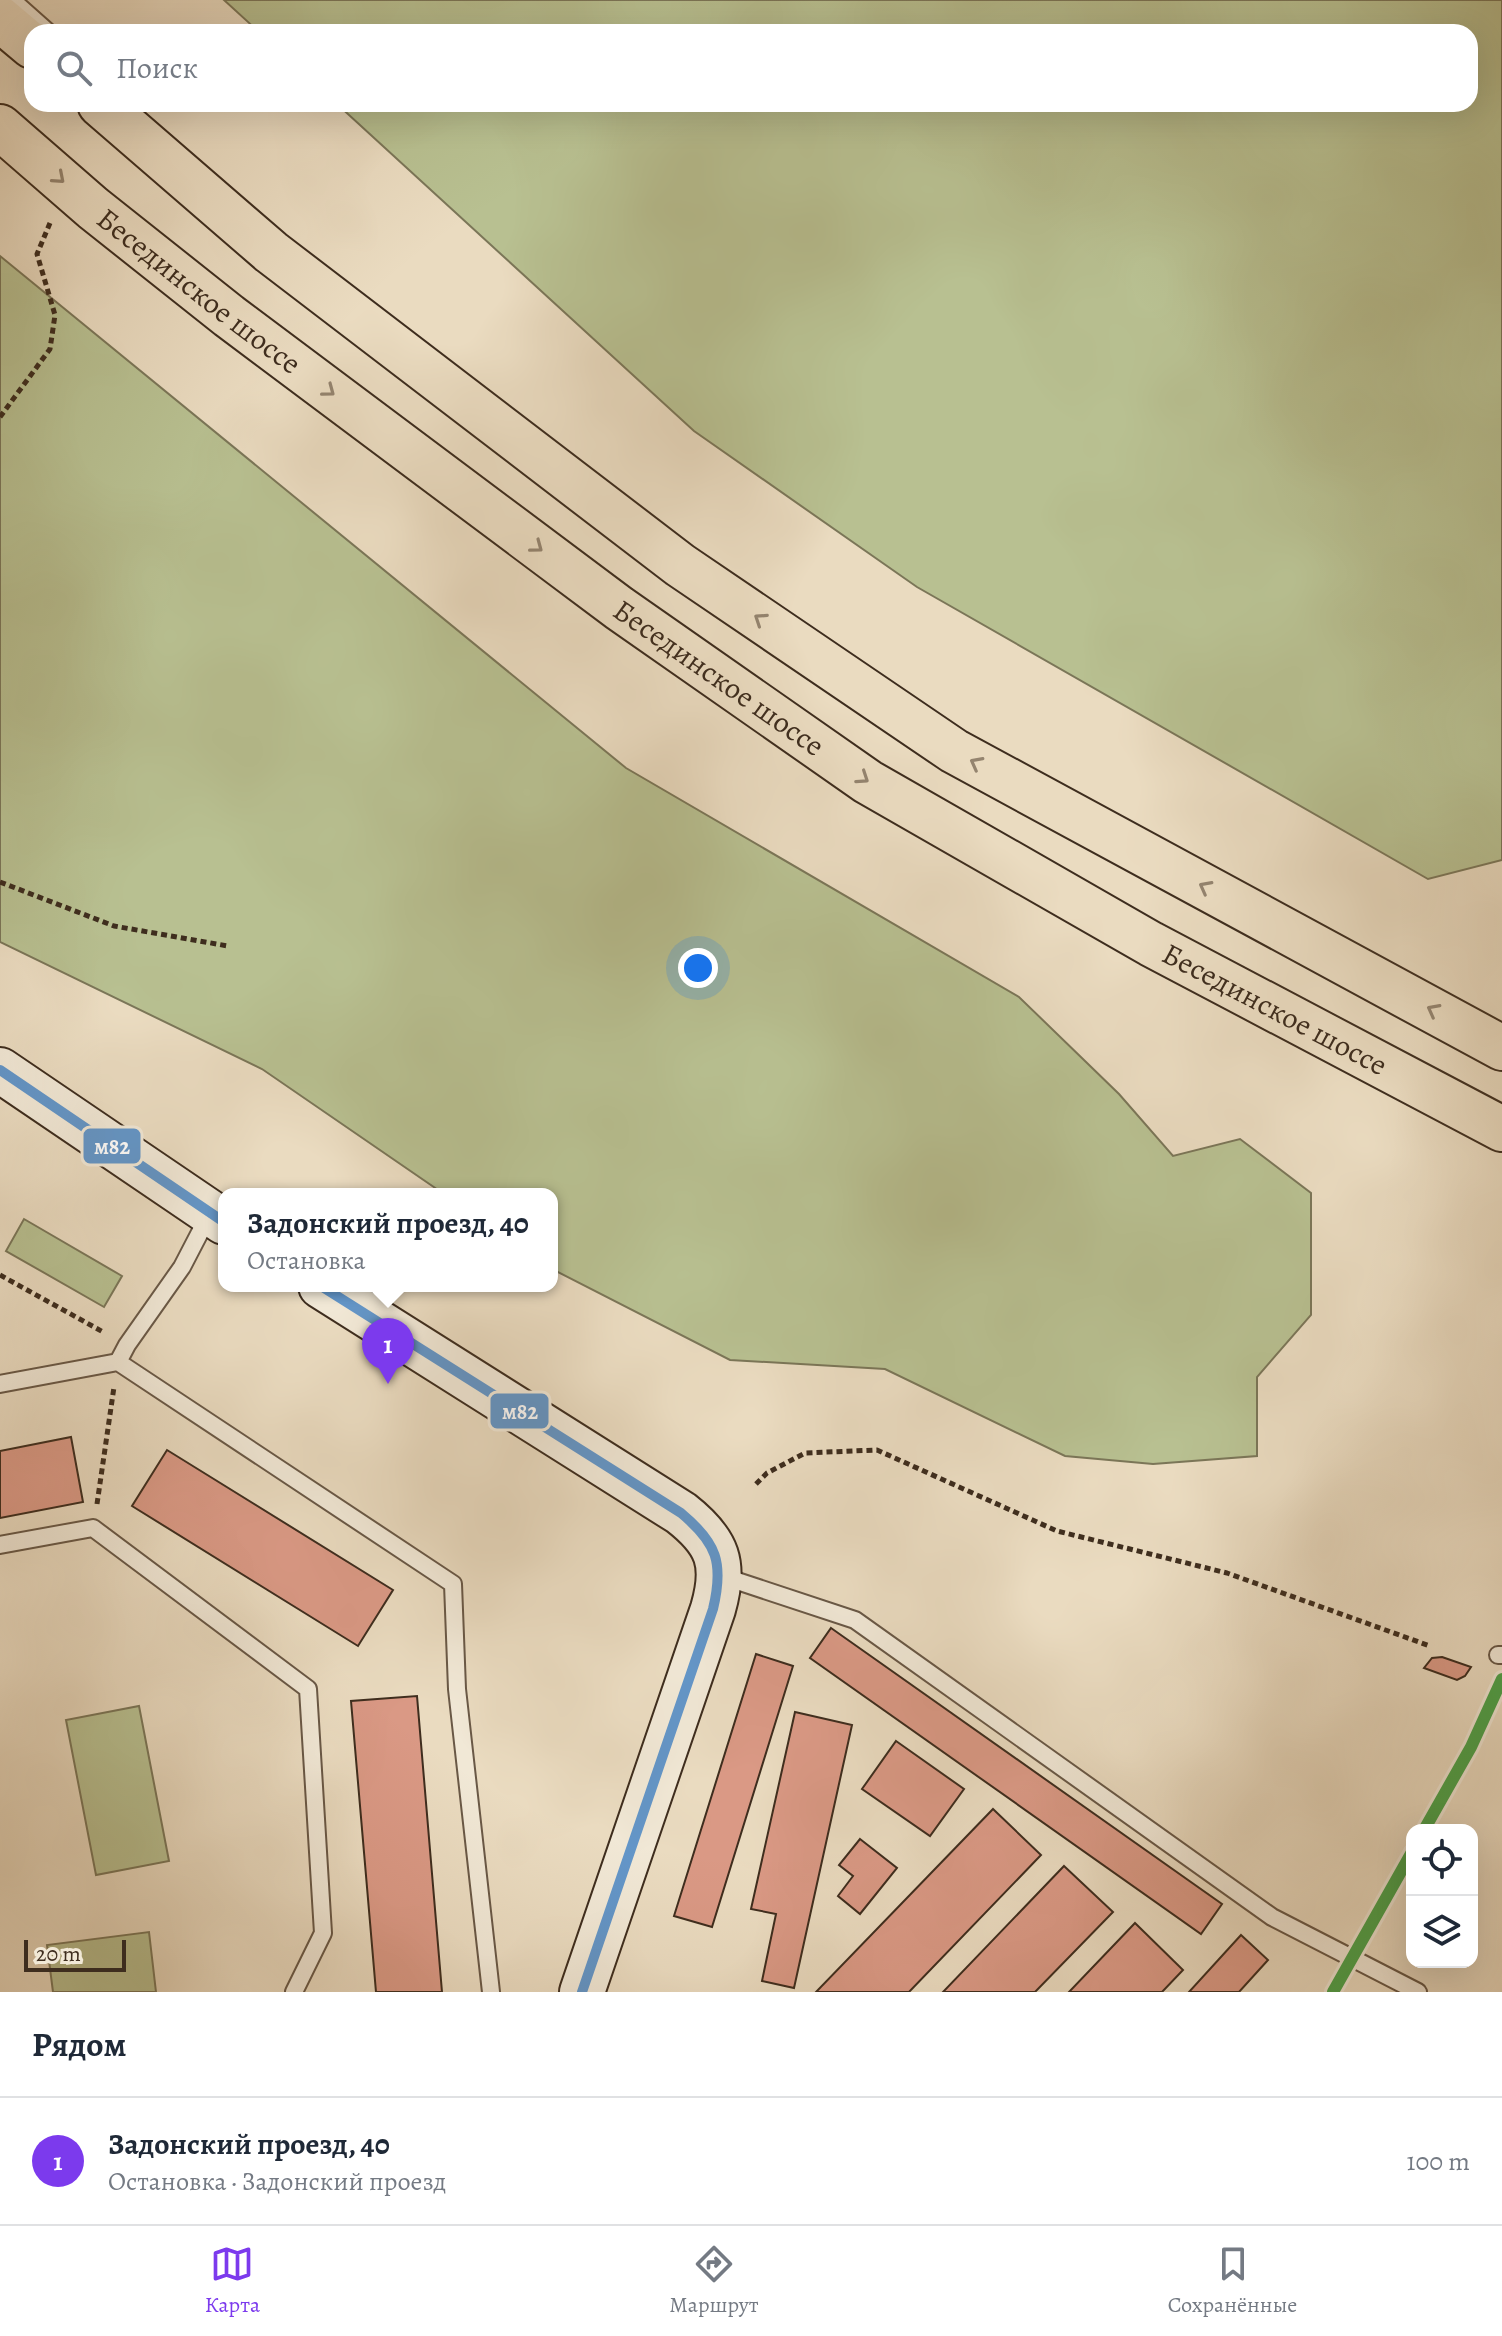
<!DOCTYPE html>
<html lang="ru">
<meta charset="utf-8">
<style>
:root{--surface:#fff;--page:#f6f6f7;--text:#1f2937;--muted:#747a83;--line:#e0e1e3;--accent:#7c3aed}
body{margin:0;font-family:Alegreya,serif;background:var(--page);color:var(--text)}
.controls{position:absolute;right:24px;bottom:24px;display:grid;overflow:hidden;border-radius:16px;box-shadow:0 8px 32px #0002}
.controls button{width:72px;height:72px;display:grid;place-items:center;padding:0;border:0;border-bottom:2px solid var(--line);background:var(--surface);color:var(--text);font:40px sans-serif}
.scale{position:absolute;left:24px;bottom:20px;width:102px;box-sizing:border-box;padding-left:8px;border:4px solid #3e2d1e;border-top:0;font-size:22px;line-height:28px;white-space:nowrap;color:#3e2d1e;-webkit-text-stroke:6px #f1e8d6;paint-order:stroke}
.you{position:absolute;left:698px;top:968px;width:28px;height:28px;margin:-20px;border:6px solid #fff;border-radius:50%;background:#1a73e8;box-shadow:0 0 0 12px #1a73e833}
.badge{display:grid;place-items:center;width:52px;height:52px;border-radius:50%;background:var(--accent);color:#fff;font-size:26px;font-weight:700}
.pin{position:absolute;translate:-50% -66px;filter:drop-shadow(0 2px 4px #0008)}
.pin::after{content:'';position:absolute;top:42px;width:28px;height:24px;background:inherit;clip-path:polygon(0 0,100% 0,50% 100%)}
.popup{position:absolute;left:218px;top:1188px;width:340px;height:104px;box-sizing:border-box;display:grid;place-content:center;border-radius:16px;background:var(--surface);filter:drop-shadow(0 2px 6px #0005);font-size:26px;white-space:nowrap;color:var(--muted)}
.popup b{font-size:30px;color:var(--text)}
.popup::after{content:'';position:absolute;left:50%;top:100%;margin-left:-16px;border:16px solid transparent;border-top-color:var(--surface)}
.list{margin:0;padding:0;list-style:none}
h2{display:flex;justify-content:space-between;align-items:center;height:104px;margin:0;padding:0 32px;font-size:34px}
h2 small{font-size:26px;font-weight:400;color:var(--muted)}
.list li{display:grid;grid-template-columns:52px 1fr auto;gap:24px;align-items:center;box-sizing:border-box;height:128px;padding:0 32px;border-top:2px solid var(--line)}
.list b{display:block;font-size:30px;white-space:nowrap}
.list p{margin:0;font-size:26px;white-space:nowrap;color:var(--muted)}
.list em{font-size:26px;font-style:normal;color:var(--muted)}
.icon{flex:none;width:44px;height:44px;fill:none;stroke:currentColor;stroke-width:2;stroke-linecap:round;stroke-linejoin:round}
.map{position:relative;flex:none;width:1502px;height:1992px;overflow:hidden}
.search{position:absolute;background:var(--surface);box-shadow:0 8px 32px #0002;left:24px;right:24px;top:24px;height:88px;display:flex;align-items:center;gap:20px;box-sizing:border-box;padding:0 28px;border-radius:24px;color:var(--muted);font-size:30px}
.sheet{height:232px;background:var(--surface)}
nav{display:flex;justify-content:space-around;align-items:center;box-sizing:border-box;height:112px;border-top:2px solid var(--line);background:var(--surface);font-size:22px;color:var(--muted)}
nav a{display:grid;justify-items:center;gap:4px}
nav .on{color:var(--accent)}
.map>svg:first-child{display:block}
.green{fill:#b8c091;stroke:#7b7658;stroke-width:2}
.building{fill:#da9985;stroke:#3e2d1e;stroke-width:2}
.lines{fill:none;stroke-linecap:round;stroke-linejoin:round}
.lane-casing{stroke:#695846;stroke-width:20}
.secondary-casing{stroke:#3e2d1e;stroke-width:48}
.primary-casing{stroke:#3e2d1e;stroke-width:48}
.path{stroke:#3e2d1e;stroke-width:5;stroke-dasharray:6 4;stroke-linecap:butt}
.lane{stroke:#f1e8d6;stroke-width:16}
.secondary{stroke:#f1e8d6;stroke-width:44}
.primary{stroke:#eadbc0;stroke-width:44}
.bus-1-casing{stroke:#f1e8d6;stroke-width:16}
.bus-1{stroke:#6396c9;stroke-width:10}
.metro-1-casing{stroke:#f1e8d6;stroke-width:18}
.metro-1{stroke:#4da34a;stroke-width:12}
.oneway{stroke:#94846f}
.labels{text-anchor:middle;stroke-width:8;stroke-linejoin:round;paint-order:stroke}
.street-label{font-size:30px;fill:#3e2d1e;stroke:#f1e8d6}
.line-badge{stroke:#f1e8d6;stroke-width:3}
.badge-label{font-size:22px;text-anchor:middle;font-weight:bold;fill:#fff}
</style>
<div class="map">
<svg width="1502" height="1992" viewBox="0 0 1502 1992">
<rect width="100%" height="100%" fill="#eadbc0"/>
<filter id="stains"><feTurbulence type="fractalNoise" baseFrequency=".0025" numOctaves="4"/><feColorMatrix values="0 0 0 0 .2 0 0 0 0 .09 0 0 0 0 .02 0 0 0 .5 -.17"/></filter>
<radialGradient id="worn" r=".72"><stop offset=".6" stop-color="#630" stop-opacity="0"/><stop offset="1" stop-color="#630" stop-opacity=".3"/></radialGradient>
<path class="green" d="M 224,0 L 1502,0 L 1502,860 L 1428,879 L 917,587 L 694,431 L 337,104 L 1470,104 L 1470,32 L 259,32 Z
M 0,256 L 626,768 L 1019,997 L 1119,1094 L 1173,1156 L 1240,1139 L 1311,1193 L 1311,1315 L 1257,1377 L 1257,1456 L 1153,1464 L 1065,1456 L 885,1369 L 730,1360 L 552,1269 L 552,1194 L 444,1194 L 262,1069 L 0,942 Z
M 24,1219 L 122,1276 L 104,1307 L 6,1251 Z
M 139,1706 L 169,1861 L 96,1875 L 66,1720 Z
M 149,1932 L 156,1992 L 53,1992 L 47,1945 Z"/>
<path class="building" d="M 71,1437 L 83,1502 L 0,1518 L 0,1451 Z
M 167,1450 L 393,1590 L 358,1646 L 132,1506 Z
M 831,1628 L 1222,1904 L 1201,1934 L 810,1658 Z
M 756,1654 L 793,1666 L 712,1927 L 674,1916 Z
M 1442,1657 L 1471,1667 L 1465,1676 L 1457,1680 L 1424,1668 L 1432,1658 Z
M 417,1696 L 442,1992 L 376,1992 L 351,1701 Z
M 795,1712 L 852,1725 L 794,1988 L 762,1981 L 776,1914 L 751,1909 Z
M 896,1741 L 964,1789 L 930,1836 L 862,1789 Z
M 993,1809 L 1041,1855 L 909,1992 L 816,1992 Z
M 860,1839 L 897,1868 L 860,1914 L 838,1896 L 853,1876 L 839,1865 Z
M 1064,1866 L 1113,1912 L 1035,1992 L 943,1992 Z
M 1135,1923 L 1183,1970 L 1162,1992 L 1069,1992 Z
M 1241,1935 L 1268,1960 L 1239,1992 L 1189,1992 Z"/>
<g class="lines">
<defs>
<path id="lane" d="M 12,0 L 48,32
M 118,1362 L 453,1584 L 457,1689 L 491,1992
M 0,1384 L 118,1362 L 127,1345 L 182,1267 L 209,1215
M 0,1545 L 93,1528 L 308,1689 L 323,1933 L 294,1992
M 722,1576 L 855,1620 L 1272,1917 L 1418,1992
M 1498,1655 L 1502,1655"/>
<path id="secondary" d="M 0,1070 L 224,1222
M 321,1286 L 681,1513 C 718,1542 726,1564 713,1609 L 582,1992"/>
<g id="primary">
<path d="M 0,19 L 32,46"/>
<path d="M 100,104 L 271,252 L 680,565 L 954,751 L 1502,1048"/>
<path id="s1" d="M 0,127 L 93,208 L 229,316 L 619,608 L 868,782 L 1151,944 L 1502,1129"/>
</g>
</defs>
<use href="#lane" class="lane-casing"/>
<use href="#secondary" class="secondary-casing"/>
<use href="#primary" class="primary-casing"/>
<path class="path" d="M 0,417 L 50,349 L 55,315 L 37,254 L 50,223
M 0,882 L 114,926 L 228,946
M 0,1275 L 105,1333
M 756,1484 L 767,1473 L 805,1453 L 877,1450 L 1057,1531 L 1227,1573 L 1430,1646
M 97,1504 L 114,1387"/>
<use href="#lane" class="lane"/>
<use href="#secondary" class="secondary"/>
<use href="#primary" class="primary"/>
<defs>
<path id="bus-1" d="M 0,1070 L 224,1222
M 321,1286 L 681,1513 C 717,1543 724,1563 713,1609 L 582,1992"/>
</defs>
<use href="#bus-1" class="bus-1-casing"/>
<use href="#bus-1" class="bus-1"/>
<defs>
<path id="metro-1" d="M 1424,1830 L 1471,1747 L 1502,1679
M 1333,1992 L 1412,1852"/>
</defs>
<use href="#metro-1" class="metro-1-casing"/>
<use href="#metro-1" class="metro-1"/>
</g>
<defs><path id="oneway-chevron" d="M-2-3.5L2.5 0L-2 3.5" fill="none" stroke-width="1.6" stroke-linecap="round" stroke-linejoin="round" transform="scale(2)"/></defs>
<g class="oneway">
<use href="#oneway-chevron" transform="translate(59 178) rotate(41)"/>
<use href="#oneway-chevron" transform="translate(329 391) rotate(37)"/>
<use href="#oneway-chevron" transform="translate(537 547) rotate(37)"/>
<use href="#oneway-chevron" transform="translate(760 619) rotate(-146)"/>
<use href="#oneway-chevron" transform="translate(976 763) rotate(-152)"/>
<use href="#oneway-chevron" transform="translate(863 778) rotate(34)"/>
<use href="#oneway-chevron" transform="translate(1205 887) rotate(-152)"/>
<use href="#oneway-chevron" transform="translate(1433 1010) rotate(-152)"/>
</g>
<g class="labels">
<g class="street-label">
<text dy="10" stroke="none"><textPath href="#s1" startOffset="258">Бесединское шоссе</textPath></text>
<text dy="10" stroke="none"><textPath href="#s1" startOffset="906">Бесединское шоссе</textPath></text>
<text dy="10" stroke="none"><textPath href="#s1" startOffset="1554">Бесединское шоссе</textPath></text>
</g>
</g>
<g class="line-badge">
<rect x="82" y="1127" width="60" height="38" rx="8" fill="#6396c9"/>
<rect x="489" y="1392" width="61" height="38" rx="8" fill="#6396c9"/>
</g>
<g class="badge-label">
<text x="112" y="1154">м82</text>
<text x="520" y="1419">м82</text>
</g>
<rect width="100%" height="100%" filter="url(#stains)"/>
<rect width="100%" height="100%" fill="url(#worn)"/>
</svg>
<div class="controls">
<button><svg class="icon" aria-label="locate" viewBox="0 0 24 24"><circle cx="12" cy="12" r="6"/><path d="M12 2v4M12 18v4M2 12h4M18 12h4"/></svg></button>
<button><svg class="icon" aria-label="layers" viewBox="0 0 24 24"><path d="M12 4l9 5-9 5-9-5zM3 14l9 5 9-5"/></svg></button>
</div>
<div class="scale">20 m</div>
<div class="you"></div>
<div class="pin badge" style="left:388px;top:1384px">1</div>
<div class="popup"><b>Задонский проезд, 40</b>Остановка</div>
<div class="search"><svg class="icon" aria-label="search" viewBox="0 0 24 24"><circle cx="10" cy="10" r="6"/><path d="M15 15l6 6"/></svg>Поиск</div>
</div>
<section class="sheet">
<h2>Рядом<small></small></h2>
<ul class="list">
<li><span class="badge">1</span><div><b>Задонский проезд, 40</b><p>Остановка · Задонский проезд</p></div><em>100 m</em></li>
</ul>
</section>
<nav>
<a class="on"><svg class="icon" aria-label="map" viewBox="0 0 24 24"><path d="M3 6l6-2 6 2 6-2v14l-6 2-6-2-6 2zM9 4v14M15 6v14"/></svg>Карта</a>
<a><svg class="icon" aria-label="directions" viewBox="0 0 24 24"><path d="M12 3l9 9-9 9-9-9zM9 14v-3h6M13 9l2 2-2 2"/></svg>Маршрут</a>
<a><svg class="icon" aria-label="saved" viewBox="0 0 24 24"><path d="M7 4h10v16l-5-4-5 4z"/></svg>Сохранённые</a>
</nav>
